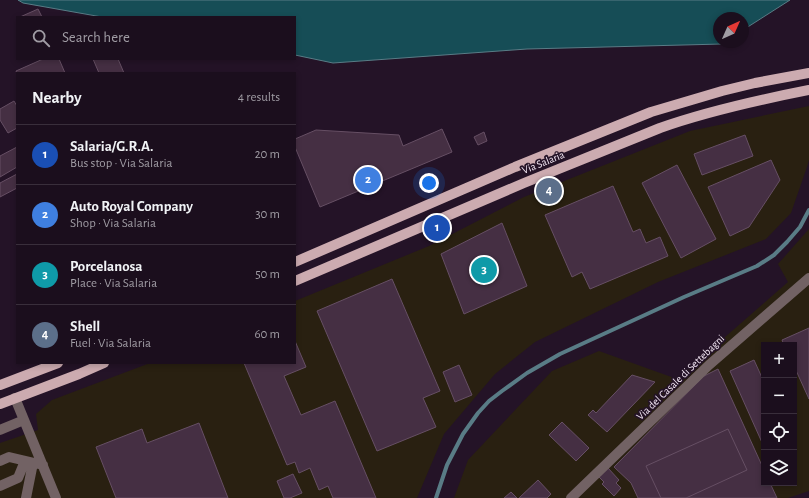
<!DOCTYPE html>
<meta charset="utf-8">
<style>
:root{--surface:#1b0e1d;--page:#281c2a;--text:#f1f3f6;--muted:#a09ca4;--line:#392e3b;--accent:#0b8043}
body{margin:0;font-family:"Alegreya Sans",sans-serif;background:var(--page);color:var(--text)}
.controls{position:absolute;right:12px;bottom:12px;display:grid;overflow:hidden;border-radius:0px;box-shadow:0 2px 6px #0003}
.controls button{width:36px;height:36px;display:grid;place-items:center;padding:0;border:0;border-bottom:1px solid var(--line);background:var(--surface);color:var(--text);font:20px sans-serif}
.compass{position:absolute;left:713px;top:12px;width:36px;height:36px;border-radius:50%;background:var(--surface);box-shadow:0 2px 6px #0003;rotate:45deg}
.you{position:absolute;left:429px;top:183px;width:14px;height:14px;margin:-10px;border:3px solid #fff;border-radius:50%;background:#1a73e8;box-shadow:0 0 0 6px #1a73e833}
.badge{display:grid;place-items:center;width:26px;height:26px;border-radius:50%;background:var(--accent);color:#fff;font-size:13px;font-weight:700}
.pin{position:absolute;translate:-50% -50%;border:2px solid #fff;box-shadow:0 1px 4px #0006}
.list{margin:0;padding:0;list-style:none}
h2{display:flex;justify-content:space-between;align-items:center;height:52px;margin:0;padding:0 16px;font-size:17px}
h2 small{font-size:13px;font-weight:400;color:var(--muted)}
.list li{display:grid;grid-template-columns:26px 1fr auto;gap:12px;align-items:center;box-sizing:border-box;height:60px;padding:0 16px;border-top:1px solid var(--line)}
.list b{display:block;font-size:15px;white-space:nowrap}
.list p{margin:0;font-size:13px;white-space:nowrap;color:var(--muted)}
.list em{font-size:13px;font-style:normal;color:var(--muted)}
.icon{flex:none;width:22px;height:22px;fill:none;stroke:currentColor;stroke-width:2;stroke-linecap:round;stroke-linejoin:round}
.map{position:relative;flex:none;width:809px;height:498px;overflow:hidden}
.search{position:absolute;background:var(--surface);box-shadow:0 2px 6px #0003;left:16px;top:16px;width:280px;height:44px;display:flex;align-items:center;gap:10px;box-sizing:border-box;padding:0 14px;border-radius:0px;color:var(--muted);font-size:15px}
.panel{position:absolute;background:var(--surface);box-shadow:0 2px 6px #0003;left:16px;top:72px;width:280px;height:292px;border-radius:0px}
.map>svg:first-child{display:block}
.industrial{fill:#292011;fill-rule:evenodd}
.water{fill:#164d56;stroke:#597c86}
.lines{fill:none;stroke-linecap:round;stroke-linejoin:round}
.stream{stroke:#597c86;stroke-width:4}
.building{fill:#452f43;stroke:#664f64}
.minor{stroke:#726264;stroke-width:10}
.major{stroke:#ccabb0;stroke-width:10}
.labels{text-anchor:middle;stroke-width:3.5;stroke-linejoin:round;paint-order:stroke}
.street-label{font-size:11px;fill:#f5e9f6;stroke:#241327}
</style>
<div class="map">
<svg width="809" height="498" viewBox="0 0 809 498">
<rect width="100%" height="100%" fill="#241327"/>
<path class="industrial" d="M 809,106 L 809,160 L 807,167 L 791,213 L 766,239 L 658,282 L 535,342 L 495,374 L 444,434 L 417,498 L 0,498 L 0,443 L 38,430 L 36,414 L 52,400 L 150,363 L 295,363 L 295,301 L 429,246 L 524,197 L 690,131 Z
M 809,229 L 809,491 L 788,498 L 454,498 L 468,460 L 552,371 L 599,351 L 677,379 L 788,282 L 778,264 ZM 764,345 L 794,345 L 794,483 L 764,483 Z"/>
<path class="water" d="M 18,0 L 790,0 L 743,30 L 743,18 L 719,18 L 719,42 L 725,42 L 722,44 L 527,49 L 333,63 L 295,55 L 295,17 L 102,17 L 23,3 Z"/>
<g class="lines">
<path class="stream" d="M 436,498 L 447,465 L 463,434 L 478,413 L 489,401 L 502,391 L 527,373 L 560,354 L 684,297 L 757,266 L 774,255 L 787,242 L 800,227 L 809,210"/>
</g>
<path class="building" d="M 38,9 L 42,17 L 20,17 Z
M 43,59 L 59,59 L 65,73 L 17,73 L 17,74 L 16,71 Z
M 93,59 L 118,59 L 124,73 L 99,73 Z
M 14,101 L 17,106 L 17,128 L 8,133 L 0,120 L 0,109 Z
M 442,129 L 452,152 L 320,207 L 295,147 L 295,139 L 316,130 L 399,135 L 403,146 Z
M 484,132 L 487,141 L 478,145 L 474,137 Z
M 745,135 L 753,156 L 702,175 L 694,154 Z
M 17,147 L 17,167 L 0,177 L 0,156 Z
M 771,160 L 780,180 L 749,227 L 730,236 L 708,187 Z
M 677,165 L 716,239 L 681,258 L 642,183 Z
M 17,174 L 17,188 L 0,197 L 0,183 Z
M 613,186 L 633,232 L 640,229 L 646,243 L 660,237 L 668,256 L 590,289 L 582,272 L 572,277 L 545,215 Z
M 502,223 L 527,286 L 464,314 L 441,254 Z
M 392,279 L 440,391 L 423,398 L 436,427 L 377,451 L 317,311 Z
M 809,328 L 809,399 L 794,366 L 794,345 L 784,345 L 782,340 Z
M 295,341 L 306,367 L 284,376 L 301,415 L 335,401 L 376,498 L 333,498 L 328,486 L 319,490 L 310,468 L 299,473 L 295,462 L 287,465 L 244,363 L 295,363 Z
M 754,360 L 764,382 L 764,447 L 730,371 Z
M 459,365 L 472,395 L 455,402 L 443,372 Z
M 718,369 L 764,470 L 764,483 L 770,483 L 777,498 L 638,498 L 631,483 L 614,467 L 704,376 Z
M 632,375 L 655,382 L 607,432 L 588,415 L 593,410 L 596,413 Z
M 562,422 L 589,448 L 576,461 L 549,435 Z
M 199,423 L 228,498 L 116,498 L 96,447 L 142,429 L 147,443 Z
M 728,429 L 747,470 L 686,498 L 661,498 L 646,466 Z
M 608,468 L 619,480 L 616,483 L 621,488 L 614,496 L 602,484 L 604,482 L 599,477 Z
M 293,474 L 302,493 L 290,498 L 284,498 L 277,481 Z
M 538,480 L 551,494 L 547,498 L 519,498 Z
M 511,492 L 517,498 L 504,498 Z"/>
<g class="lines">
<path class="minor" d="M 15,398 L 56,498
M 0,430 L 24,420
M 0,461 L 9,457 L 43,465
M 0,486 L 18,478 L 25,461
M 26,498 L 33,463
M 571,498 L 709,365 L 809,278"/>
<path class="major" d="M 295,262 L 515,167 L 651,112 L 722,91 L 755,83 L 809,73
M 295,281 L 524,183 L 660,128 C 708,111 758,100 809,90
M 0,385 L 58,363
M 0,404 L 79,374 L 104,363"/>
</g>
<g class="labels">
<g class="street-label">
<text transform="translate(543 162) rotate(-22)" y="4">Via Salaria</text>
<text transform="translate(680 377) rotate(-44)" y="4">Via del Casale di Settebagni</text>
</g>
</g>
</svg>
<div class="controls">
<button>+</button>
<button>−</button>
<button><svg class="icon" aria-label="locate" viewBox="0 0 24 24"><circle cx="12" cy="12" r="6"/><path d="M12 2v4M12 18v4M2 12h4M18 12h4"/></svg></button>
<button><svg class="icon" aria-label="layers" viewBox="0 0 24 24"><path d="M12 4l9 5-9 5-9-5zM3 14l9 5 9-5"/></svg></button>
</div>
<svg class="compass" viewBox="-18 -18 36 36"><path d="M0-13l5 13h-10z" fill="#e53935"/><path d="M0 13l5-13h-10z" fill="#a09ca4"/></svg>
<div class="you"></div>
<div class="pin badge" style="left:437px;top:228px;background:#1a4fb4">1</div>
<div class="pin badge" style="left:368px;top:180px;background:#3f7fe0">2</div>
<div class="pin badge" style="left:484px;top:270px;background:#0f9aa8">3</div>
<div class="pin badge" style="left:549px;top:191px;background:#5c6f8a">4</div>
<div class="search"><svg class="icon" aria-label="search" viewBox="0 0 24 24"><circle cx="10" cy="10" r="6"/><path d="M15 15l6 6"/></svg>Search here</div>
<section class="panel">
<h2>Nearby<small>4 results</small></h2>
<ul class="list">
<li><span class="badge" style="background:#1a4fb4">1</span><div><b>Salaria/G.R.A.</b><p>Bus stop · Via Salaria</p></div><em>20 m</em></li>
<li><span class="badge" style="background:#3f7fe0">2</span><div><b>Auto Royal Company</b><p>Shop · Via Salaria</p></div><em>30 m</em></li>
<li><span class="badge" style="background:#0f9aa8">3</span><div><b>Porcelanosa</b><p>Place · Via Salaria</p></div><em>50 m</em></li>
<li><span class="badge" style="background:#5c6f8a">4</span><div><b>Shell</b><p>Fuel · Via Salaria</p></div><em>60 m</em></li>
</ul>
</section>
</div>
